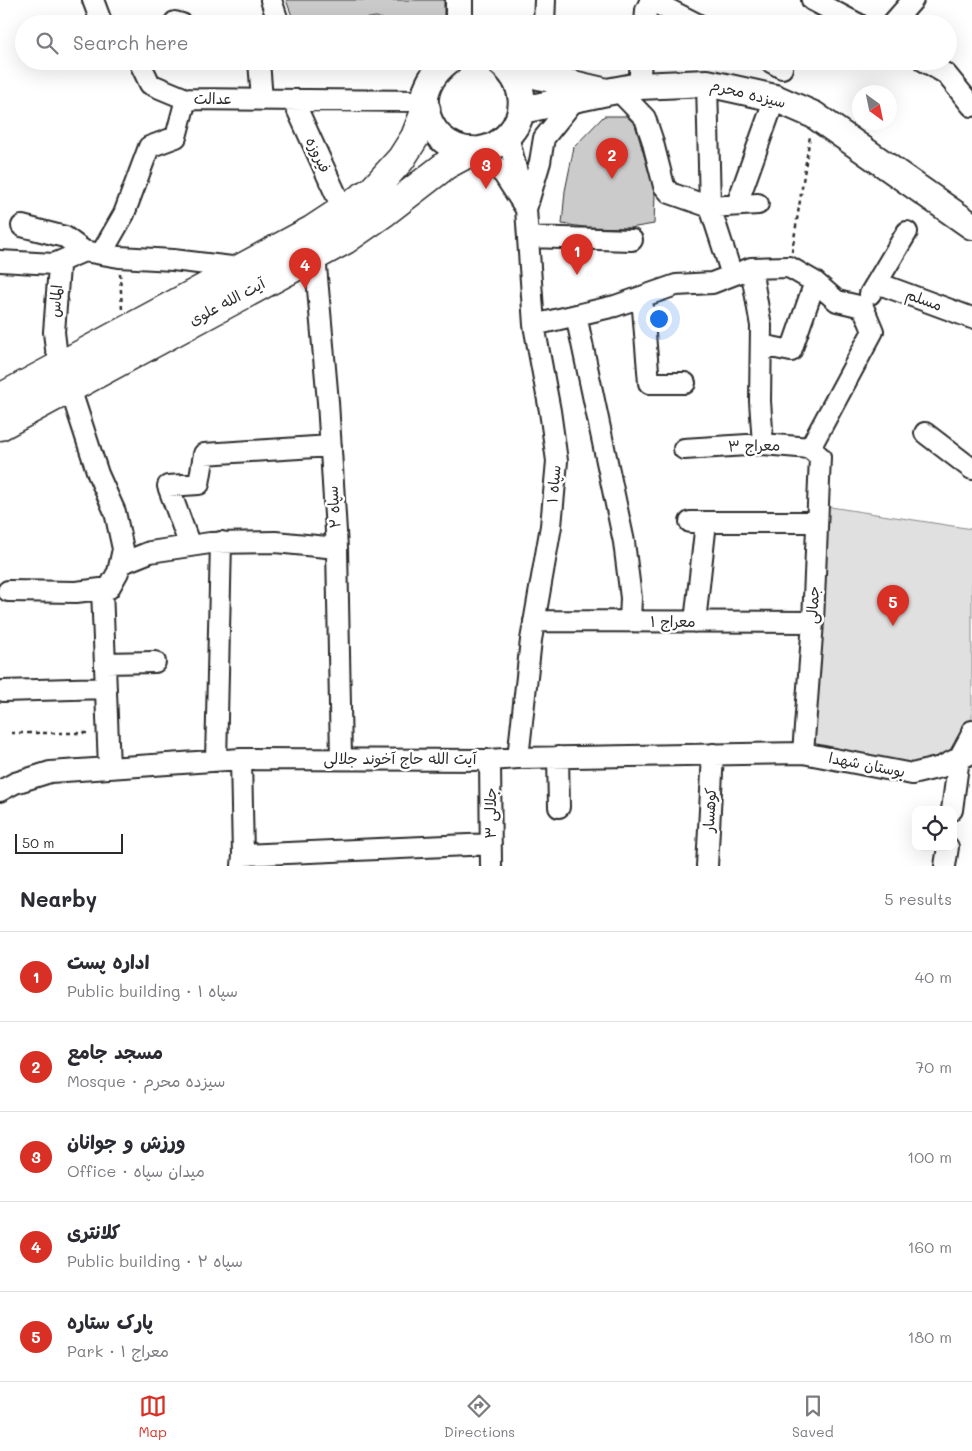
<!DOCTYPE html>
<meta charset="utf-8">
<style>
:root{--surface:#fff;--page:#f2f2f3;--text:#2b2b33;--muted:#7c7c81;--line:#e1e1e2;--accent:#d93025}
body{margin:0;font-family:Mali,"Playpen Sans Arabic",sans-serif;background:var(--page);color:var(--text)}
.controls{position:absolute;right:15px;bottom:15px;display:grid;overflow:hidden;border-radius:10px;box-shadow:0 5px 20px #0002}
.controls button{width:45px;height:45px;display:grid;place-items:center;padding:0;border:0;border-bottom:1px solid var(--line);background:var(--surface);color:var(--text);font:25px sans-serif}
.compass{position:absolute;left:852px;top:85px;width:45px;height:45px;border-radius:50%;background:var(--surface);box-shadow:0 5px 20px #0002;rotate:147deg}
.scale{position:absolute;left:15px;bottom:12px;width:108px;box-sizing:border-box;padding-left:5px;border:2px solid #2b2b2b;border-top:0;font-size:14px;line-height:18px;white-space:nowrap;color:#2b2b2b;-webkit-text-stroke:4px #fff;paint-order:stroke}
.you{position:absolute;left:658px;top:318px;width:18px;height:18px;margin:-12px;border:4px solid #fff;border-radius:50%;background:#1a73e8;box-shadow:0 0 0 8px #1a73e833}
.badge{display:grid;place-items:center;width:32px;height:32px;border-radius:50%;background:var(--accent);color:#fff;font-size:16px;font-weight:700}
.pin{position:absolute;translate:-50% -41px;filter:drop-shadow(0 1px 2px #0008)}
.pin::after{content:'';position:absolute;top:26px;width:18px;height:15px;background:inherit;clip-path:polygon(0 0,100% 0,50% 100%)}
.list{margin:0;padding:0;list-style:none}
h2{display:flex;justify-content:space-between;align-items:center;height:65px;margin:0;padding:0 20px;font-size:21px}
h2 small{font-size:16px;font-weight:400;color:var(--muted)}
.list li{display:grid;grid-template-columns:32px 1fr auto;gap:15px;align-items:center;box-sizing:border-box;height:90px;padding:0 20px;border-top:1px solid var(--line)}
.list b{display:block;font-size:19px;white-space:nowrap}
.list p{margin:0;font-size:16px;white-space:nowrap;color:var(--muted)}
.list em{font-size:16px;font-style:normal;color:var(--muted)}
.icon{flex:none;width:28px;height:28px;fill:none;stroke:currentColor;stroke-width:2;stroke-linecap:round;stroke-linejoin:round}
.map{position:relative;flex:none;width:972px;height:866px;overflow:hidden}
.search{position:absolute;background:var(--surface);box-shadow:0 5px 20px #0002;left:15px;right:15px;top:15px;height:55px;display:flex;align-items:center;gap:12px;box-sizing:border-box;padding:0 18px;border-radius:28px;color:var(--muted);font-size:19px}
.sheet{height:515px;background:var(--surface)}
nav{display:flex;justify-content:space-around;align-items:center;box-sizing:border-box;height:70px;border-top:1px solid var(--line);background:var(--surface);font-size:14px;color:var(--muted)}
nav a{display:grid;justify-items:center;gap:2px}
nav .on{color:var(--accent)}
.map>svg:first-child{display:block}
.green{fill:#e0e0e0;stroke:#868686}
.building{fill:#cbcbcb;stroke:#2b2b2b}
.lines{fill:none;stroke-linecap:round;stroke-linejoin:round}
.minor-casing{stroke:#2b2b2b;stroke-width:24}
.major-casing{stroke:#2b2b2b;stroke-width:30}
.highway-casing{stroke:#2b2b2b;stroke-width:31}
.path{stroke:#2b2b2b;stroke-width:2.5;stroke-dasharray:4 4;stroke-linecap:butt}
.minor{stroke:#fff;stroke-width:20}
.major{stroke:#fff;stroke-width:26}
.highway{stroke:#fff;stroke-width:28}
.labels{text-anchor:middle;stroke-width:5;stroke-linejoin:round;paint-order:stroke}
.street-label{font-size:15px;fill:#2b2b2b;stroke:#fff}
</style>
<div class="map">
<svg width="972" height="866" viewBox="0 0 972 866">
<rect width="100%" height="100%" fill="#fff"/>
<filter id="ink" filterUnits="userSpaceOnUse"><feTurbulence type="fractalNoise" baseFrequency=".02" numOctaves="2"/><feDisplacementMap in="SourceGraphic" scale="10" xChannelSelector="R" yChannelSelector="G"/><feConvolveMatrix kernelMatrix="1 2 1 2 8 2 1 2 1" color-interpolation-filters="sRGB"/></filter>
<g filter="url(#ink)">
<path class="green" d="M 824,506 L 972,529 L 972,723 L 959,758 L 912,773 L 805,752 Z"/>
<path class="building" d="M 286,0 L 444,0 L 444,24 L 398,24 L 376,17 L 336,24 L 295,24 Z
M 604,116 L 626,116 L 635,124 L 655,194 L 654,224 L 630,228 L 584,227 L 562,224 L 565,191 L 574,147 Z"/>
<g class="lines">
<defs>
<path id="minor" d="M 93,0 L 102,24
M 271,0 L 279,24
M 650,0 L 697,24
M 812,0 L 858,24
M 175,22 L 182,24
M 544,24 L 545,0
M 645,24 L 646,10 L 651,0
M 892,24 L 913,0
M 139,61 L 150,84 L 186,99
M 259,61 L 262,100
M 769,61 L 782,68
M 924,61 L 946,74 L 972,106
M 707,83 L 710,207 L 732,275
M 639,86 L 641,61
M 618,90 L 645,118 L 652,139 L 664,186 L 670,193 L 710,207 L 758,204
M 293,100 L 343,210
M 480,150 L 504,175 L 526,209 L 508,136
M 737,204 L 775,98
M 22,226 L 65,237 L 84,251
M 528,237 L 632,240
M 101,254 L 124,214 L 149,147 L 176,137 L 186,99 L 425,101
M 315,255 L 328,402 L 337,548 L 341,758
M 0,261 L 54,264 L 59,267 L 54,332 L 56,349 L 63,364
M 54,264 L 84,251 L 119,257 L 173,260 L 240,268
M 751,268 L 761,326 L 760,401 L 763,444
M 877,283 L 972,318
M 870,294 L 907,232
M 642,297 L 649,383 L 685,383
M 576,315 L 624,542 L 631,598 L 630,621
M 534,325 L 615,306 L 676,285 L 712,283 L 751,268 L 789,267 L 815,282 L 837,301 L 863,307 L 873,331 L 810,448
M 761,345 L 791,351 L 815,282
M 925,433 L 972,469
M 684,449 L 763,444 L 810,448 L 820,457 L 813,622 L 803,753
M 690,522 L 817,522
M 190,546 L 168,486 L 199,484 L 204,454 L 331,446
M 120,564 L 150,552 L 210,543 L 275,542 L 337,548
M 102,589 L 109,768
M 8,591 L 76,592 L 109,588 L 118,572 L 123,549 L 115,512 L 98,474 L 70,388
M 534,621 L 813,622
M 695,622 L 706,522
M 105,663 L 155,662
M 3,691 L 106,688
M 558,757 L 559,807
M 518,758 L 531,640 L 551,526 L 557,461 L 550,411 L 534,325 L 526,209 L 540,162 L 544,138 L 576,98
M 241,759 L 243,855 L 242,866
M 490,760 L 491,866
M 216,761 L 221,542
M 0,791 L 15,783 L 50,772 L 241,759 L 490,760 L 518,758 L 803,753 L 912,774 L 941,767 L 959,758 L 972,734 L 972,731
M 952,810 L 959,758 L 968,755
M 243,855 L 491,844
M 707,866 L 713,754
M 945,866 L 948,847"/>
<path id="major" d="M 459,24 L 459,0
M 448,61 C 434,72 423,88 425,107 C 427,118 432,129 440,137 C 489,181 558,108 499,61
M 509,69 L 607,92 L 522,110
M 607,92 L 639,86 L 707,83 L 775,98 L 814,115 L 972,226"/>
<path id="highway" d="M 0,398 L 312,230 L 373,190 L 401,159 L 415,137 L 426,109
M 0,426 L 345,240 L 385,212 L 446,165 L 472,151"/>
</defs>
<use href="#minor" class="minor-casing"/>
<use href="#major" class="major-casing"/>
<use href="#highway" class="highway-casing"/>
<path class="path" d="M 792,252 L 810,136
M 120,273 L 122,310
M 11,733 L 91,733"/>
<use href="#minor" class="minor"/>
<use href="#major" class="major"/>
<use href="#highway" class="highway"/>
</g>
</g>
<g class="labels">
<g class="street-label">
<text transform="translate(748 94) rotate(14)" y="5">سیزده محرم</text>
<text x="213" y="104">عدالت</text>
<text transform="translate(318 155) rotate(65)" y="5">فیروزه</text>
<text transform="translate(924 300) rotate(20)" y="5">مسلم</text>
<text transform="translate(56 301) rotate(-86)" y="5">الماس</text>
<text transform="translate(227 302) rotate(-28)" y="5">آیت الله علوی</text>
<text transform="translate(754 446) rotate(-1)" y="5">معراج ۳</text>
<text transform="translate(554 484) rotate(-85)" y="5">سپاه ۱</text>
<text transform="translate(334 507) rotate(-94)" y="5">سپاه ۲</text>
<text transform="translate(813 605) rotate(-87)" y="5">جمالی</text>
<text x="673" y="627">معراج ۱</text>
<text x="400" y="764">آیت الله حاج آخوند جلالی</text>
<text transform="translate(867 765) rotate(11)" y="5">بوستان شهدا</text>
<text transform="translate(710 810) rotate(-87)" y="5">کوهسار</text>
<text transform="translate(491 813) rotate(-90)" y="5">جلالی ۳</text>
</g>
</g>
</svg>
<div class="controls">
<button><svg class="icon" aria-label="locate" viewBox="0 0 24 24"><circle cx="12" cy="12" r="6"/><path d="M12 2v4M12 18v4M2 12h4M18 12h4"/></svg></button>
</div>
<svg class="compass" viewBox="-18 -18 36 36"><path d="M0-13l5 13h-10z" fill="#e53935"/><path d="M0 13l5-13h-10z" fill="#7c7c81"/></svg>
<div class="scale">50 m</div>
<div class="you"></div>
<div class="pin badge" style="left:577px;top:275px">1</div>
<div class="pin badge" style="left:612px;top:179px">2</div>
<div class="pin badge" style="left:486px;top:189px">3</div>
<div class="pin badge" style="left:305px;top:289px">4</div>
<div class="pin badge" style="left:893px;top:626px">5</div>
<div class="search"><svg class="icon" aria-label="search" viewBox="0 0 24 24"><circle cx="10" cy="10" r="6"/><path d="M15 15l6 6"/></svg>Search here</div>
</div>
<section class="sheet">
<h2>Nearby<small>5 results</small></h2>
<ul class="list">
<li><span class="badge">1</span><div><b>اداره پست</b><p>Public building · سپاه ۱</p></div><em>40 m</em></li>
<li><span class="badge">2</span><div><b>مسجد جامع</b><p>Mosque · سیزده محرم</p></div><em>70 m</em></li>
<li><span class="badge">3</span><div><b>ورزش و جوانان</b><p>Office · میدان سپاه</p></div><em>100 m</em></li>
<li><span class="badge">4</span><div><b>کلانتری</b><p>Public building · سپاه ۲</p></div><em>160 m</em></li>
<li><span class="badge">5</span><div><b>پارک ستاره</b><p>Park · معراج ۱</p></div><em>180 m</em></li>
</ul>
</section>
<nav>
<a class="on"><svg class="icon" aria-label="map" viewBox="0 0 24 24"><path d="M3 6l6-2 6 2 6-2v14l-6 2-6-2-6 2zM9 4v14M15 6v14"/></svg>Map</a>
<a><svg class="icon" aria-label="directions" viewBox="0 0 24 24"><path d="M12 3l9 9-9 9-9-9zM9 14v-3h6M13 9l2 2-2 2"/></svg>Directions</a>
<a><svg class="icon" aria-label="saved" viewBox="0 0 24 24"><path d="M7 4h10v16l-5-4-5 4z"/></svg>Saved</a>
</nav>
